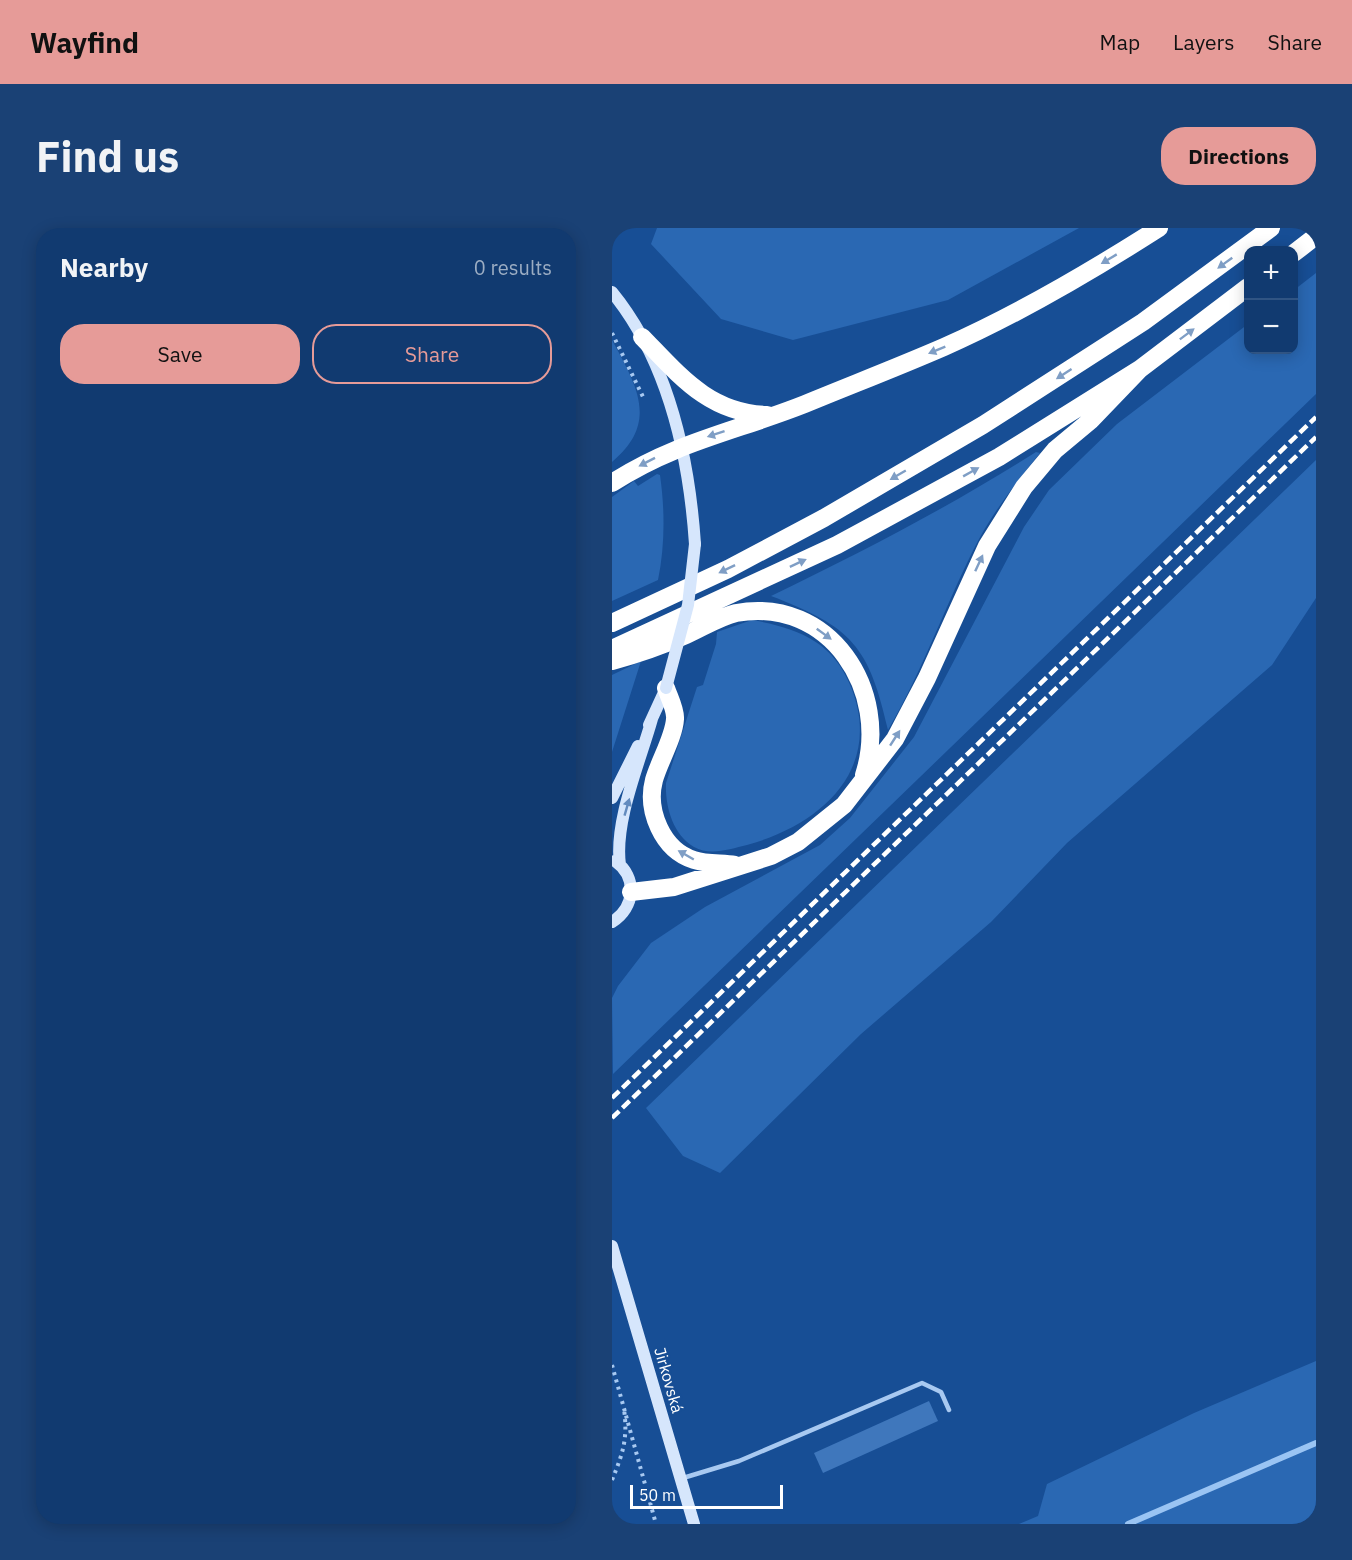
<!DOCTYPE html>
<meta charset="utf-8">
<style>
:root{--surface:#113a70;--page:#1a4175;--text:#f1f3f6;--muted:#9cadc3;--line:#305483;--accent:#e69b98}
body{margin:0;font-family:"IBM Plex Sans",sans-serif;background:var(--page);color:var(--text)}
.controls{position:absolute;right:18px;top:18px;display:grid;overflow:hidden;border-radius:12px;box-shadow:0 3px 15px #0003}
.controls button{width:54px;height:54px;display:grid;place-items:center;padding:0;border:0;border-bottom:2px solid var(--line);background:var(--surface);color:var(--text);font:30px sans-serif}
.scale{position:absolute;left:18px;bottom:15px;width:153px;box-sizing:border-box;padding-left:6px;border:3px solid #fff;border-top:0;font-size:16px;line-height:21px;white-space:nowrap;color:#fff;-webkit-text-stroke:4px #174e95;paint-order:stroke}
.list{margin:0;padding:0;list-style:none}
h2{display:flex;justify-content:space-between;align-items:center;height:78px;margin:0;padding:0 24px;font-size:26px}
h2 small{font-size:20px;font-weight:400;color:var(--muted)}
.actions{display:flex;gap:12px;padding:18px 24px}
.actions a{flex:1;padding:14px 0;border:2px solid var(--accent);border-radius:24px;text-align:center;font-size:21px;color:var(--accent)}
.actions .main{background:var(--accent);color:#111}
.map{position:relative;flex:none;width:704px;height:1296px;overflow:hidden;border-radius:24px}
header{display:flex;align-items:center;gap:36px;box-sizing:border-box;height:84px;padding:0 30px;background:var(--accent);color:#111}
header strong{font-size:28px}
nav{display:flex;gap:33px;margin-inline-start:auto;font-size:21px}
.intro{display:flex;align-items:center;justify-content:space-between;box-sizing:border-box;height:144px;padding:0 36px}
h1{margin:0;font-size:42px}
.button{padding:15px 27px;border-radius:24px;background:var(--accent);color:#111;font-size:21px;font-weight:700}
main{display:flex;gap:36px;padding:0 36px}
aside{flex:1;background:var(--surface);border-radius:24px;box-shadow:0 3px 15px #0003}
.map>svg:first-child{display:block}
.green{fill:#2a68b3}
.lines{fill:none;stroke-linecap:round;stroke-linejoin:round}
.stream{stroke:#9ac4f3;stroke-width:6}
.building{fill:#3f77bc}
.path{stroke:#a8c9f1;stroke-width:4;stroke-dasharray:3 4.5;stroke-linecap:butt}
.lane{stroke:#a8c9f1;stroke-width:4.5}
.secondary{stroke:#d6e6fc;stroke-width:12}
.highway{stroke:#fff;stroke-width:18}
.rail{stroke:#fff;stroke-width:4.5;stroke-dasharray:10 4.5;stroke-linecap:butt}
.secondary-bridge{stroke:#d6e6fc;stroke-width:12}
.oneway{fill:#7f9ec5}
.oneway2{fill:#638bbe}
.labels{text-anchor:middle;stroke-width:4.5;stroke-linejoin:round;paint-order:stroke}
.street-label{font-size:16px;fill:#fff;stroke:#174e95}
</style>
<header>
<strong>Wayfind</strong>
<nav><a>Map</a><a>Layers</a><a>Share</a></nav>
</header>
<div class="intro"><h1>Find us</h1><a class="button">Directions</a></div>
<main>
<aside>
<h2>Nearby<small>0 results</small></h2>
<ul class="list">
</ul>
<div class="actions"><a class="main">Save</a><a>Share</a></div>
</aside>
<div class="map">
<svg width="704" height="1296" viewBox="0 0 704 1296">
<rect width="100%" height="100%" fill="#174e95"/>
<path class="green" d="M 45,0 L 467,0 L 336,72 L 181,112 L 109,91 L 39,16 Z
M 704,45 L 704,166 L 1,846 L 0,770 L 6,758 L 39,715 L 93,679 L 208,617 L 238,590 L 302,509 L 412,299 L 437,262 L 505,196 L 636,96 L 636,122 L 682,122 L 682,62 Z
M 0,112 C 24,157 48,194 0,234 Z
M 424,224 L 428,225 C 406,252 384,280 367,311 C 334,374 312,441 276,502 C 257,418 240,399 159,368 C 250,324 339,278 424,224 Z
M 704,232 L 704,370 L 660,437 L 455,615 L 379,694 L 249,806 L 108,945 L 71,928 L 34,880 Z
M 45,246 L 48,247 C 53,282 53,318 46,352 L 0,373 L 0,269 L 22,253 L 26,258 Z
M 140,392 C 185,400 221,413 239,459 C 272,542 208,597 135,617 C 118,621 98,628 82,619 C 60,606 53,577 54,555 L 85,459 L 91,457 L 104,416 L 105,404 Z
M 29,433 L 0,524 L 0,447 Z
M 704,1133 L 704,1296 L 407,1296 L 426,1288 L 435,1256 L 582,1185 Z"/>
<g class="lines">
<path class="stream" d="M 516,1296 L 704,1215"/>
</g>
<path class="building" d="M 317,1173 L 326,1193 L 211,1245 L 202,1225 Z"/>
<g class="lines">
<path class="path" d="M 0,105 L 32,171
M 0,1137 L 44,1296
M 0,1252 C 11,1225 16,1211 12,1181"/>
<path class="lane" d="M 71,1250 L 127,1233 L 310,1155 L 329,1164 L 337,1182"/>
<path class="secondary" d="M 0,64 C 57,134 77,228 83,316
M 37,497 L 54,460
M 0,570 L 26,518
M 8,637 C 2,593 28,534 40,491
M 0,694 C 23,680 26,649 3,633
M 0,1018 L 82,1296"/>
<path class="highway" d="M 682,25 L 704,8
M 30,109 C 68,148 97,185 155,187
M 0,255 C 63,214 125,203 193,176 C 239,157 286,139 332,119 C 407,86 478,44 547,0
M 0,395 L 116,341 L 212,290 L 371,197 L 531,94 L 659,0
M 0,421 L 225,317 L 387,229 L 528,141 L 636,59
M 0,433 C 26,426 49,418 74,407 C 90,400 107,389 124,385 C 218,368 279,463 252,547
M 54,460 C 57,469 64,482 63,491 C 62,509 47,534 42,552 C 34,582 50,622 82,632 C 94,636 110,635 123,637
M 19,664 L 62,659 L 159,628 L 186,614 L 232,577 L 283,511 L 315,450 L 375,318 L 412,259 L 443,222 L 479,192 L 528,141"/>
<path class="rail" d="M 0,870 L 704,189
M 0,890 L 704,209"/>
<path class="secondary-bridge" d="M 54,460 L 76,377 L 83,316"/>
</g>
<defs><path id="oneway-solid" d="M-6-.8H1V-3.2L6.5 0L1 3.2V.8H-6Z" transform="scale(1.5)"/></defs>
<g class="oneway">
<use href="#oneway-solid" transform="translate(497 31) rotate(149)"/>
<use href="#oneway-solid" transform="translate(613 35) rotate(144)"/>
<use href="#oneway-solid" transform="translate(575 106) rotate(-37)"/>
<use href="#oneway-solid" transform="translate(325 122) rotate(158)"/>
<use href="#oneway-solid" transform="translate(452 146) rotate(147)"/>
<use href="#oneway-solid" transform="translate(104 206) rotate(162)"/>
<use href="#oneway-solid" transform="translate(35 234) rotate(153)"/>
<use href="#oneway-solid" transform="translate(359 244) rotate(-29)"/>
<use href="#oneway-solid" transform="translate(286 247) rotate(150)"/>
<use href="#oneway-solid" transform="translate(186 335) rotate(-25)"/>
<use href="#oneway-solid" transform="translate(367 335) rotate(-65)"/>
<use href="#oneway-solid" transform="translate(115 341) rotate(154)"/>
<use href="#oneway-solid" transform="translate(212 406) rotate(36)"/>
<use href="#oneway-solid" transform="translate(283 510) rotate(-57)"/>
<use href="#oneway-solid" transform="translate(74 627) rotate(-150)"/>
</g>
<use class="oneway2" href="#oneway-solid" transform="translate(15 579) rotate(-74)"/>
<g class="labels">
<g class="street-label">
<text transform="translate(57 1152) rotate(74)" y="6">Jirkovská</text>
</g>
</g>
</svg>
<div class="controls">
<button>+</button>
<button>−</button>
</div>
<div class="scale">50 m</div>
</div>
</main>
